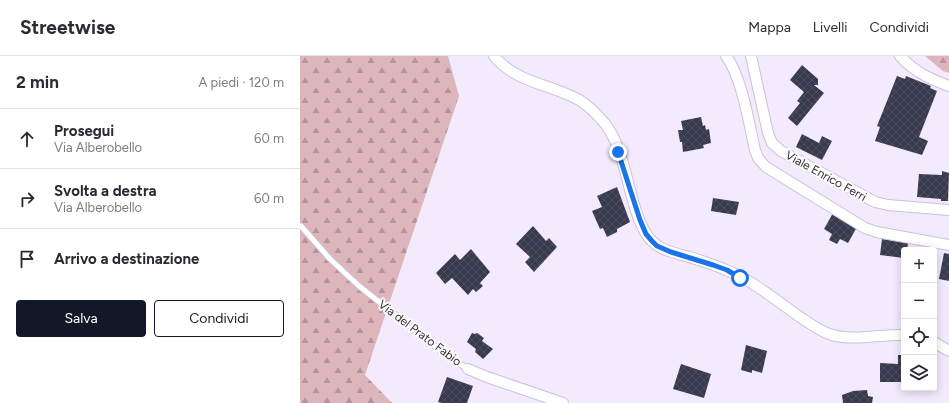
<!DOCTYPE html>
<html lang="it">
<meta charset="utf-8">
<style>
:root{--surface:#fff;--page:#f7f7f7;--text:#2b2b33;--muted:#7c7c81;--line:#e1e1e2;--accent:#111827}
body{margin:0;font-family:Figtree,sans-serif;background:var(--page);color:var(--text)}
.controls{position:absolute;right:12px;bottom:12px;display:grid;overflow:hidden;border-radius:4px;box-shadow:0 2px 10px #0003}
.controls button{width:36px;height:36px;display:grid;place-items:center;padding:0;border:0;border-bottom:1px solid var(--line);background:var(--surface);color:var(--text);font:20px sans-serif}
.stop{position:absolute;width:12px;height:12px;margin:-9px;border:3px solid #1a73e8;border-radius:50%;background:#fff}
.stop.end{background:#1a73e8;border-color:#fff;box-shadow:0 1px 4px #0008}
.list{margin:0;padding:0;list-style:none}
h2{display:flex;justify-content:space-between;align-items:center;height:52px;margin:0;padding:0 16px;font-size:17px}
h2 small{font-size:13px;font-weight:400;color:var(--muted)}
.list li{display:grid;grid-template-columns:26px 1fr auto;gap:12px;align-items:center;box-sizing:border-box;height:60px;padding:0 16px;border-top:1px solid var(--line)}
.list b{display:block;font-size:15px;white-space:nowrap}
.list p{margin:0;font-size:13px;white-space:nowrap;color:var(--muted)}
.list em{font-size:13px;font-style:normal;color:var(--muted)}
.actions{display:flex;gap:8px;padding:12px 16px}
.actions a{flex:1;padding:9px 0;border:1px solid var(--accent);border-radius:4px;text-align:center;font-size:14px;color:var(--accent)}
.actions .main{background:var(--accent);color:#fff}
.icon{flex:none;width:22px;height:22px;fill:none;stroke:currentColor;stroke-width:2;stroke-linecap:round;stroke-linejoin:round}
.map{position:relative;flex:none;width:649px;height:347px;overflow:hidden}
header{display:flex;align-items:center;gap:24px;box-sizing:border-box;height:56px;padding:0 20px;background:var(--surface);border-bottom:1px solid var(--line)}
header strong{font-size:19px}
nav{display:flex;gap:22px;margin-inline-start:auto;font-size:14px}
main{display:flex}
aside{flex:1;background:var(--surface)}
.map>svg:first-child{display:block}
.forest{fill:url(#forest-firs)}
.building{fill:url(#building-cross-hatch)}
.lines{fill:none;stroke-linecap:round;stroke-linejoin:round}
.service-casing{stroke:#ccc1d8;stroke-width:7}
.minor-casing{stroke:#ccc1d8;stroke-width:12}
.service{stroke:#fff;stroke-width:5}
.minor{stroke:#fff;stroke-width:10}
.route{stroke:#1a73e8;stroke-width:5}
.labels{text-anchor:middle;stroke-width:4;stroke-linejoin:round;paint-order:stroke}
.street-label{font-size:12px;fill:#312d36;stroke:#fbfbfb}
</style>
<header>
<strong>Streetwise</strong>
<nav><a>Mappa</a><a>Livelli</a><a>Condividi</a></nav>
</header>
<main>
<aside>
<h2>2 min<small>A piedi · 120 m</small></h2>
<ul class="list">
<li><svg class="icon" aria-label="ahead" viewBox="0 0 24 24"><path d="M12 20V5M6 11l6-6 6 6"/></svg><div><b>Prosegui</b><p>Via Alberobello</p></div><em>60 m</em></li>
<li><svg class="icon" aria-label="right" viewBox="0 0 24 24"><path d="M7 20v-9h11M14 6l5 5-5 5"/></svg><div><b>Svolta a destra</b><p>Via Alberobello</p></div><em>60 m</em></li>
<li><svg class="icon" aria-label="arrive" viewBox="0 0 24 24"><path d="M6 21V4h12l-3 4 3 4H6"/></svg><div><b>Arrivo a destinazione</b></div></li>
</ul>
<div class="actions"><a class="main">Salva</a><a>Condividi</a></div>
</aside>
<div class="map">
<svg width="649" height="347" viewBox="0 0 649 347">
<defs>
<pattern id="forest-firs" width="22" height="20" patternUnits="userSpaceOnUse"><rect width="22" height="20" fill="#ddb6bc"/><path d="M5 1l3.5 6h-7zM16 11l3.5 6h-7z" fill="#b4949a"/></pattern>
<pattern id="building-cross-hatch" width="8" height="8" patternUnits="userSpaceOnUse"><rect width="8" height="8" fill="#383b4e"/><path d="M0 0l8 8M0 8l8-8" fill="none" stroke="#4d4f60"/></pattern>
</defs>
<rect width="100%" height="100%" fill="#f3eafd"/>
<path class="forest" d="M 0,0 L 148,0 L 159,40 L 65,319 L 92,347 L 0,347 Z
M 625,0 L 649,0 L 649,17 L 643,15 Z"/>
<path class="building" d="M 502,9 L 518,23 L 518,29 L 514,29 L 524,37 L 497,70 L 488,62 L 500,47 L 497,45 L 504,36 L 490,24 Z
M 597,20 L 605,23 L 606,20 L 631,30 L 630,32 L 637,35 L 619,81 L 628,85 L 622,99 L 575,85 L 580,71 L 577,70 Z
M 401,61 L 403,70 L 405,69 L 406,74 L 409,73 L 411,87 L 403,89 L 404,92 L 383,96 L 382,86 L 380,86 L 378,74 L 383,74 L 381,65 Z
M 502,78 L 519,87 L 522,80 L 532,85 L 522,104 L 496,91 Z
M 642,115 L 649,117 L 648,145 L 641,145 L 641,143 L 617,141 L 619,118 L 642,119 Z
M 317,131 L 330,166 L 317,173 L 317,176 L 307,181 L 303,172 L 300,173 L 292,155 L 302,151 L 297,140 Z
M 413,142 L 439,146 L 436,159 L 411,155 Z
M 533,157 L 557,171 L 548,187 L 540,183 L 537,188 L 529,184 L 532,178 L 524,173 Z
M 233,170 L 246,185 L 249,182 L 257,191 L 234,216 L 225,206 L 230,201 L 216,188 Z
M 582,183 L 608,187 L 607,194 L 604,194 L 604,202 L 580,199 Z
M 171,193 L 190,216 L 180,227 L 183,230 L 176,236 L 173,233 L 168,239 L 152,222 L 145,228 L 136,217 L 155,198 L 160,204 Z
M 644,197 L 649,198 L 649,225 L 639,223 Z
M 172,277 L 175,278 L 177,277 L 184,282 L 182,285 L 193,293 L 183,303 L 175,296 L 176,293 L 167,286 Z
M 446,289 L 467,295 L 462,317 L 452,314 L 452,317 L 441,314 Z
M 598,299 L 604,299 L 604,326 L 580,326 L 580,307 L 598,308 Z
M 381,308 L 411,318 L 404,342 L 373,333 Z
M 147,321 L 173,330 L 167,347 L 142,347 L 138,346 Z
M 567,334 L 568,340 L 573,341 L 572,347 L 543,347 L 542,339 L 553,335 Z"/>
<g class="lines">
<defs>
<path id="service" d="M 1,170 L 30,203 L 59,230 L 150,302 L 168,313"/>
<path id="minor" d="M 194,0 C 215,25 243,27 271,40 C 282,44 292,53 300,62 C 328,90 326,146 347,179 C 356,193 371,196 386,200 C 399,204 413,208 426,214 C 452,224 477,245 500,261 C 509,267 518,274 529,278 C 552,286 579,278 604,279
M 426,0 C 442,21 449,68 455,94 L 458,102 L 466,111 L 565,172 L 577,176 L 649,189
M 451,0 L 468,77 L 472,87 L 481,95 L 575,146 L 588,149 L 649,154
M 600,0 C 613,15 630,23 649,30
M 634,286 L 649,295
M 168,313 L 187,321 L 263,347"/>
</defs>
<use href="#service" class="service-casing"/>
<use href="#minor" class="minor-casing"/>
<use href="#service" class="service"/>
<use href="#minor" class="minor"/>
</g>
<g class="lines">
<path class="route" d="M 318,96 L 340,164 L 346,178 L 352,185 L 357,190 L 371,196 L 413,209 L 427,214 L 440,222"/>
</g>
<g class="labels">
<g class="street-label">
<text transform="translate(526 120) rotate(29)" y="4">Viale Enrico Ferri</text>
<text transform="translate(120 277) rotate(37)" y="4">Via del Prato Fabio</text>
</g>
</g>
</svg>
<div class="controls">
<button>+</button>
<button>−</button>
<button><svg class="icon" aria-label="locate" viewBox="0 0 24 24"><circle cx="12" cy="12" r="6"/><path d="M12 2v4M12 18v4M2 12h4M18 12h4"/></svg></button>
<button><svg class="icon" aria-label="layers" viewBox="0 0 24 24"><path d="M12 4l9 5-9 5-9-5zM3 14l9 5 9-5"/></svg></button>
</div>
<div class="stop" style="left:440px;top:222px"></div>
<div class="stop end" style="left:318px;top:96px"></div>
</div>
</main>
